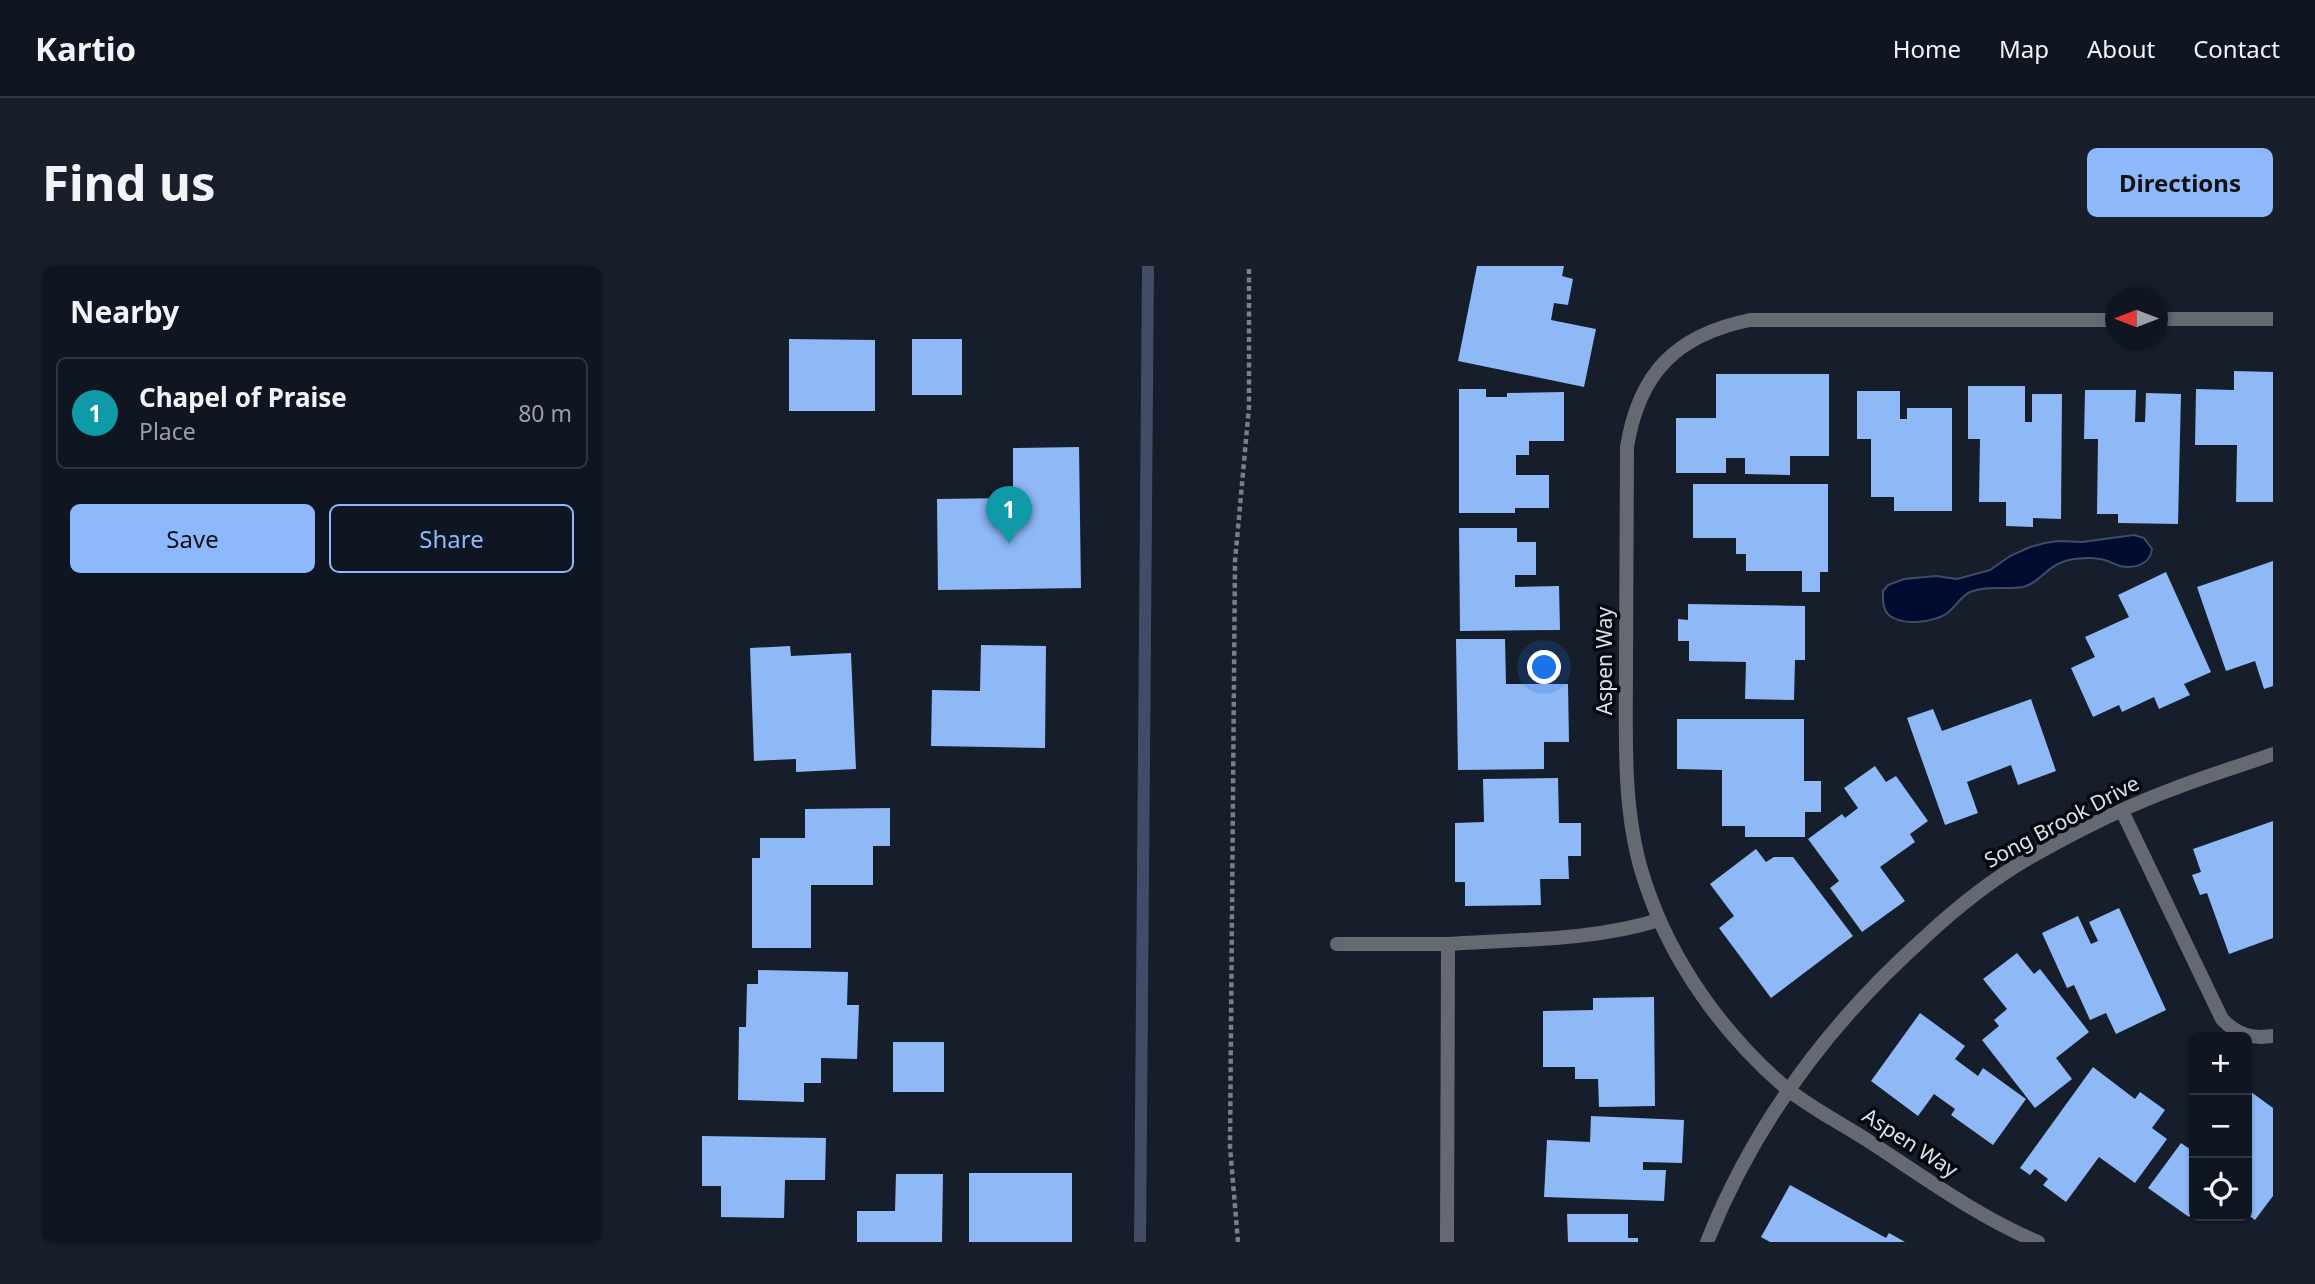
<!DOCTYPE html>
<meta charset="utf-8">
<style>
:root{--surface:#101621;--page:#191f2a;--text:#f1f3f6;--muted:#9c9fa5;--line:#30353f;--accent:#8db9fc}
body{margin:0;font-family:"Noto Sans",sans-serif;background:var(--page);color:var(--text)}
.controls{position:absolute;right:21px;bottom:21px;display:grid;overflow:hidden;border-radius:10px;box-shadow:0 2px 5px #0004}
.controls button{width:63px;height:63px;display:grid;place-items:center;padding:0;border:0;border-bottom:2px solid var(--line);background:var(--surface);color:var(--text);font:35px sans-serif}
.compass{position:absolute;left:1461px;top:21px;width:63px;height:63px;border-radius:50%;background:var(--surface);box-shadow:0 2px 5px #0004;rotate:270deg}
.you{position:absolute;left:901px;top:402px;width:24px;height:24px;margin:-18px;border:5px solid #fff;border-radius:50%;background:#1a73e8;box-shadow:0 0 0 10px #1a73e833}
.badge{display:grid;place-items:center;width:46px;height:46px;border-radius:50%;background:var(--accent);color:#fff;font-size:23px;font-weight:700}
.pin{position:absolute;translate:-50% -58px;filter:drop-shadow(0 2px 4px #0008)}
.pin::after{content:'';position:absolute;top:37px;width:24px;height:21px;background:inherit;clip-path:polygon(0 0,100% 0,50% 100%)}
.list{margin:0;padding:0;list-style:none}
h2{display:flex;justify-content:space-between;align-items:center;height:91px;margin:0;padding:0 28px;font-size:30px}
h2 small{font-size:23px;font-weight:400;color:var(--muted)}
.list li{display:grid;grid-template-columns:46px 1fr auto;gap:21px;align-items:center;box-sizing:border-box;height:112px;margin:0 14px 14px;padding:0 14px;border:2px solid var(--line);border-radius:10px}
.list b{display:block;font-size:26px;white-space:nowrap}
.list p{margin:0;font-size:23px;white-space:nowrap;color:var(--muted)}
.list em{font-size:23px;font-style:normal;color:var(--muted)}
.actions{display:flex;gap:14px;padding:21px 28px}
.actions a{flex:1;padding:16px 0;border:2px solid var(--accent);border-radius:10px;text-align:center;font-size:24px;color:var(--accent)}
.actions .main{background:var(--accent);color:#111}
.icon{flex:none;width:38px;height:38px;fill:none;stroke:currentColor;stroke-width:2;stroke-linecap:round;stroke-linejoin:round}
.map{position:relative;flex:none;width:1629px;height:976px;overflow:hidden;border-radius:10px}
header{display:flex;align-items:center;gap:42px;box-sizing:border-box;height:98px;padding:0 35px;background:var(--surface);border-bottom:2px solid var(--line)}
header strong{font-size:33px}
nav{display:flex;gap:38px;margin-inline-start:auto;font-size:24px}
.intro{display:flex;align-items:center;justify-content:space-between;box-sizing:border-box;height:168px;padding:0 42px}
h1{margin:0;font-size:49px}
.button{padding:18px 32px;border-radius:10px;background:var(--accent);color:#111;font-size:24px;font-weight:700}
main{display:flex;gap:42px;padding:0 42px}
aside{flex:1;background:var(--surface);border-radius:10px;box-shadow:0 2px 5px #0004}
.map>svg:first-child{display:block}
.water{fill:#000c2f;stroke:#424c67;stroke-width:2}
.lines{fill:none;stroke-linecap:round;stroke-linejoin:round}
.stream{stroke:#424c67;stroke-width:12}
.building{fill:#8fb8f7}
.path{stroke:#787f8b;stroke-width:4.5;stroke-dasharray:5 3.5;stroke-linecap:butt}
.service{stroke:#656971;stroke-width:14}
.minor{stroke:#656971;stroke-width:14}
.labels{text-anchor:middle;stroke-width:7;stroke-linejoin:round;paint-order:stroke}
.street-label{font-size:21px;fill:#dbe1ea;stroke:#05080e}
</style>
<header>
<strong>Kartio</strong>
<nav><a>Home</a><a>Map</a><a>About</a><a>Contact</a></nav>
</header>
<div class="intro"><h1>Find us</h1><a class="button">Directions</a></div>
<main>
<aside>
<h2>Nearby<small></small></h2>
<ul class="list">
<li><span class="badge" style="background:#0f9aa8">1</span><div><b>Chapel of Praise</b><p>Place</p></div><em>80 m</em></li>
</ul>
<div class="actions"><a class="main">Save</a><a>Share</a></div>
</aside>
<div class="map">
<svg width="1629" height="976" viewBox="0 0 1629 976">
<rect width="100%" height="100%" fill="#161e2c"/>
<path class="water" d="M 1490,269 L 1500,272 L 1508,283 C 1506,299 1490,303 1476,300 C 1469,298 1464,294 1456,293 C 1444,291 1425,292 1414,298 C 1401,304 1393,318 1379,321 C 1361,324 1343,319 1326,326 C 1316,331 1311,342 1302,348 C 1289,356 1260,360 1246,350 C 1238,344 1239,333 1239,325 L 1244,319 L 1260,313 L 1292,310 L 1313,313 L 1346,304 L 1366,290 L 1386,281 L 1401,277 L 1414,275 L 1438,276 Z"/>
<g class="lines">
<path class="stream" d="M 496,976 L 504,0"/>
</g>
<path class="building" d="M 833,0 L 920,0 L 918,10 L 929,13 L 924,39 L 910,37 L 907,54 L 952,63 L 940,121 L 814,95 Z
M 145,73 L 231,74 L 231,145 L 145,145 Z
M 268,73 L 318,73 L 318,129 L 268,129 Z
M 1590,105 L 1629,106 L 1629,236 L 1592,236 L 1593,179 L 1551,179 L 1552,123 L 1590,124 Z
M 1072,108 L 1185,108 L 1185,190 L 1146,190 L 1146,209 L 1101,208 L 1101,192 L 1082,192 L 1082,207 L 1032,207 L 1032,152 L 1072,152 Z
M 1324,120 L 1381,120 L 1381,156 L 1388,156 L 1388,128 L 1418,128 L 1417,253 L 1389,252 L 1389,261 L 1362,260 L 1362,236 L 1335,236 L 1336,173 L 1324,173 Z
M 815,123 L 842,123 L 842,131 L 863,131 L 863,127 L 920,126 L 920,175 L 885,175 L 885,189 L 872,189 L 872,209 L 905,209 L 905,242 L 871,242 L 871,247 L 815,247 Z
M 1441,124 L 1492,124 L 1491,156 L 1501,156 L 1502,127 L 1537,128 L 1534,258 L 1474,257 L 1474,248 L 1453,248 L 1454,173 L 1440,173 Z
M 1213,125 L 1256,125 L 1256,153 L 1263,153 L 1263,142 L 1308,142 L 1308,245 L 1250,245 L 1250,231 L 1227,231 L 1227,173 L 1213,173 Z
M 435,181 L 437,322 L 294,324 L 293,233 L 369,232 L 369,182 Z
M 1049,218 L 1184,218 L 1184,306 L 1176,306 L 1176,326 L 1158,326 L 1158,305 L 1102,305 L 1102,288 L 1092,288 L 1092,272 L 1049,272 Z
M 815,262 L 873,262 L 873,276 L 892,276 L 892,309 L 871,309 L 871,321 L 915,320 L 916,364 L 816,365 Z
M 1629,295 L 1629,420 L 1620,423 L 1611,395 L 1582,405 L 1553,321 Z
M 1522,306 L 1567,406 L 1540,418 L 1546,429 L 1515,443 L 1510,431 L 1478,446 L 1475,439 L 1449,451 L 1427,402 L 1451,391 L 1441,371 L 1485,351 L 1474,329 Z
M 1044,338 L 1161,340 L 1161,394 L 1151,394 L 1150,434 L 1101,433 L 1102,396 L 1045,395 L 1045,375 L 1034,375 L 1034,353 L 1044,354 Z
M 812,373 L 861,373 L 862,418 L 924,418 L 925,476 L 900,476 L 900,503 L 814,504 Z
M 337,379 L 402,380 L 401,482 L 287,480 L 288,424 L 336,425 Z
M 146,380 L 147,390 L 207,387 L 212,503 L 152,506 L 152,493 L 110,495 L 106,382 Z
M 1387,433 L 1412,505 L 1374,519 L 1367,499 L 1323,516 L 1334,547 L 1301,559 L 1263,452 L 1289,443 L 1298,465 Z
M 1033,453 L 1160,453 L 1160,515 L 1177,515 L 1177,546 L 1161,546 L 1161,571 L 1101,571 L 1101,560 L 1078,560 L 1078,504 L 1033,503 Z
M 1231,500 L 1242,516 L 1252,510 L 1284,555 L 1266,568 L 1271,576 L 1236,601 L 1261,635 L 1218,666 L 1186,622 L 1195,615 L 1164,573 L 1198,548 L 1201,552 L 1214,542 L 1200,522 Z
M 914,512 L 915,557 L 937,557 L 937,590 L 924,590 L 925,613 L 896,613 L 897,639 L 821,640 L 821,616 L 811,616 L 811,557 L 840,556 L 839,513 Z
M 246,542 L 246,580 L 229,580 L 229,619 L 167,619 L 167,682 L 108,682 L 108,592 L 116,592 L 116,572 L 161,572 L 161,543 Z
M 1629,555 L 1629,672 L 1585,688 L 1563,627 L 1556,629 L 1548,609 L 1557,606 L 1549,583 Z
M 1112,583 L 1122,596 L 1130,591 L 1149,591 L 1209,670 L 1127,732 L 1075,662 L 1090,650 L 1066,618 Z
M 1475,642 L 1522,744 L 1472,768 L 1462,747 L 1446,754 L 1430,719 L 1423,722 L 1398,667 L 1434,650 L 1447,678 L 1454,675 L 1445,656 Z
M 1373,687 L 1390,708 L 1396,703 L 1445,766 L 1412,792 L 1428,813 L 1391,842 L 1338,774 L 1355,760 L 1350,754 L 1363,743 L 1339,713 Z
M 114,704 L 204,706 L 203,739 L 215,739 L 213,793 L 177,792 L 177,817 L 160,817 L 160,836 L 94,834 L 95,761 L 102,761 L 103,718 L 114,718 Z
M 1010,731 L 1011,840 L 955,841 L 954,813 L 931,813 L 931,801 L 899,801 L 899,745 L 949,744 L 949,732 Z
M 1276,747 L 1321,780 L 1311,793 L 1334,810 L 1339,802 L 1382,833 L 1349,879 L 1307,849 L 1311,843 L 1290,828 L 1274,850 L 1227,815 Z
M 249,776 L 300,776 L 300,826 L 249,826 Z
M 1449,801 L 1491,833 L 1496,826 L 1521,844 L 1508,862 L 1523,873 L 1491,917 L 1455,891 L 1422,936 L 1399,919 L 1404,913 L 1391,903 L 1386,909 L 1376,902 Z
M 1603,823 L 1629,842 L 1629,930 L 1611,954 L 1603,948 Z
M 947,850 L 1040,854 L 1038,897 L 999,896 L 999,904 L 1022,904 L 1020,935 L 900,931 L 903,874 L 946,876 Z
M 58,870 L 182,872 L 181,914 L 141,914 L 140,952 L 77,951 L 77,920 L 58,920 Z
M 1537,877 L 1550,886 L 1550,944 L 1545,951 L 1504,922 Z
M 325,907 L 428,907 L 428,976 L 325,976 Z
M 252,908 L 299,908 L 298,976 L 213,976 L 213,945 L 251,945 Z
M 1146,919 L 1242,972 L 1245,967 L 1261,976 L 1126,976 L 1117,971 Z
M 923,948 L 984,948 L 984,972 L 994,972 L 994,976 L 924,976 Z"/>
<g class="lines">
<path class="path" d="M 594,976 L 586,881 L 591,295 L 605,141 L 605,0"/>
<path class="service" d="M 1478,545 L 1578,753 C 1593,769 1608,773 1629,770
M 693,678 L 804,678
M 803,976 L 804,678 C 874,673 948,675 1015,654"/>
<path class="minor" d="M 1514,53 L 1629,53
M 1063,976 C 1110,858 1186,756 1280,672 C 1312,642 1347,614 1385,592 C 1431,566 1480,541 1529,523 C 1562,510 1596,500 1629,488
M 1394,976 C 1334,951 1280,911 1226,876 C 1200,859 1165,841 1142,822 C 1079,768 1028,697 1002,619 C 978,551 982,475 982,404 C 982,330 983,255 983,181 C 995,107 1032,69 1106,54 L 1472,54"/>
</g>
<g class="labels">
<g class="street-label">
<text transform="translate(961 395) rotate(-90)" y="7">Aspen Way</text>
<text transform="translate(1418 556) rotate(-28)" y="7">Song Brook Drive</text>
<text transform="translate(1266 877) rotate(33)" y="7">Aspen Way</text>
</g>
</g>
</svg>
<div class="controls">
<button>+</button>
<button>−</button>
<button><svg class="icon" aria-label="locate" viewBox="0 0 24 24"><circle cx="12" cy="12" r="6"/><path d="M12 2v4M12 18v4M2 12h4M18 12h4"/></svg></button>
</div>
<svg class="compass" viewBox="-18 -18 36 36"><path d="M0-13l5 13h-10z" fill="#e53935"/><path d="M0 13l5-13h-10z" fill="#9c9fa5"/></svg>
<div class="you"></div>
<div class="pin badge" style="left:365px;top:278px;background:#0f9aa8">1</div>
</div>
</main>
